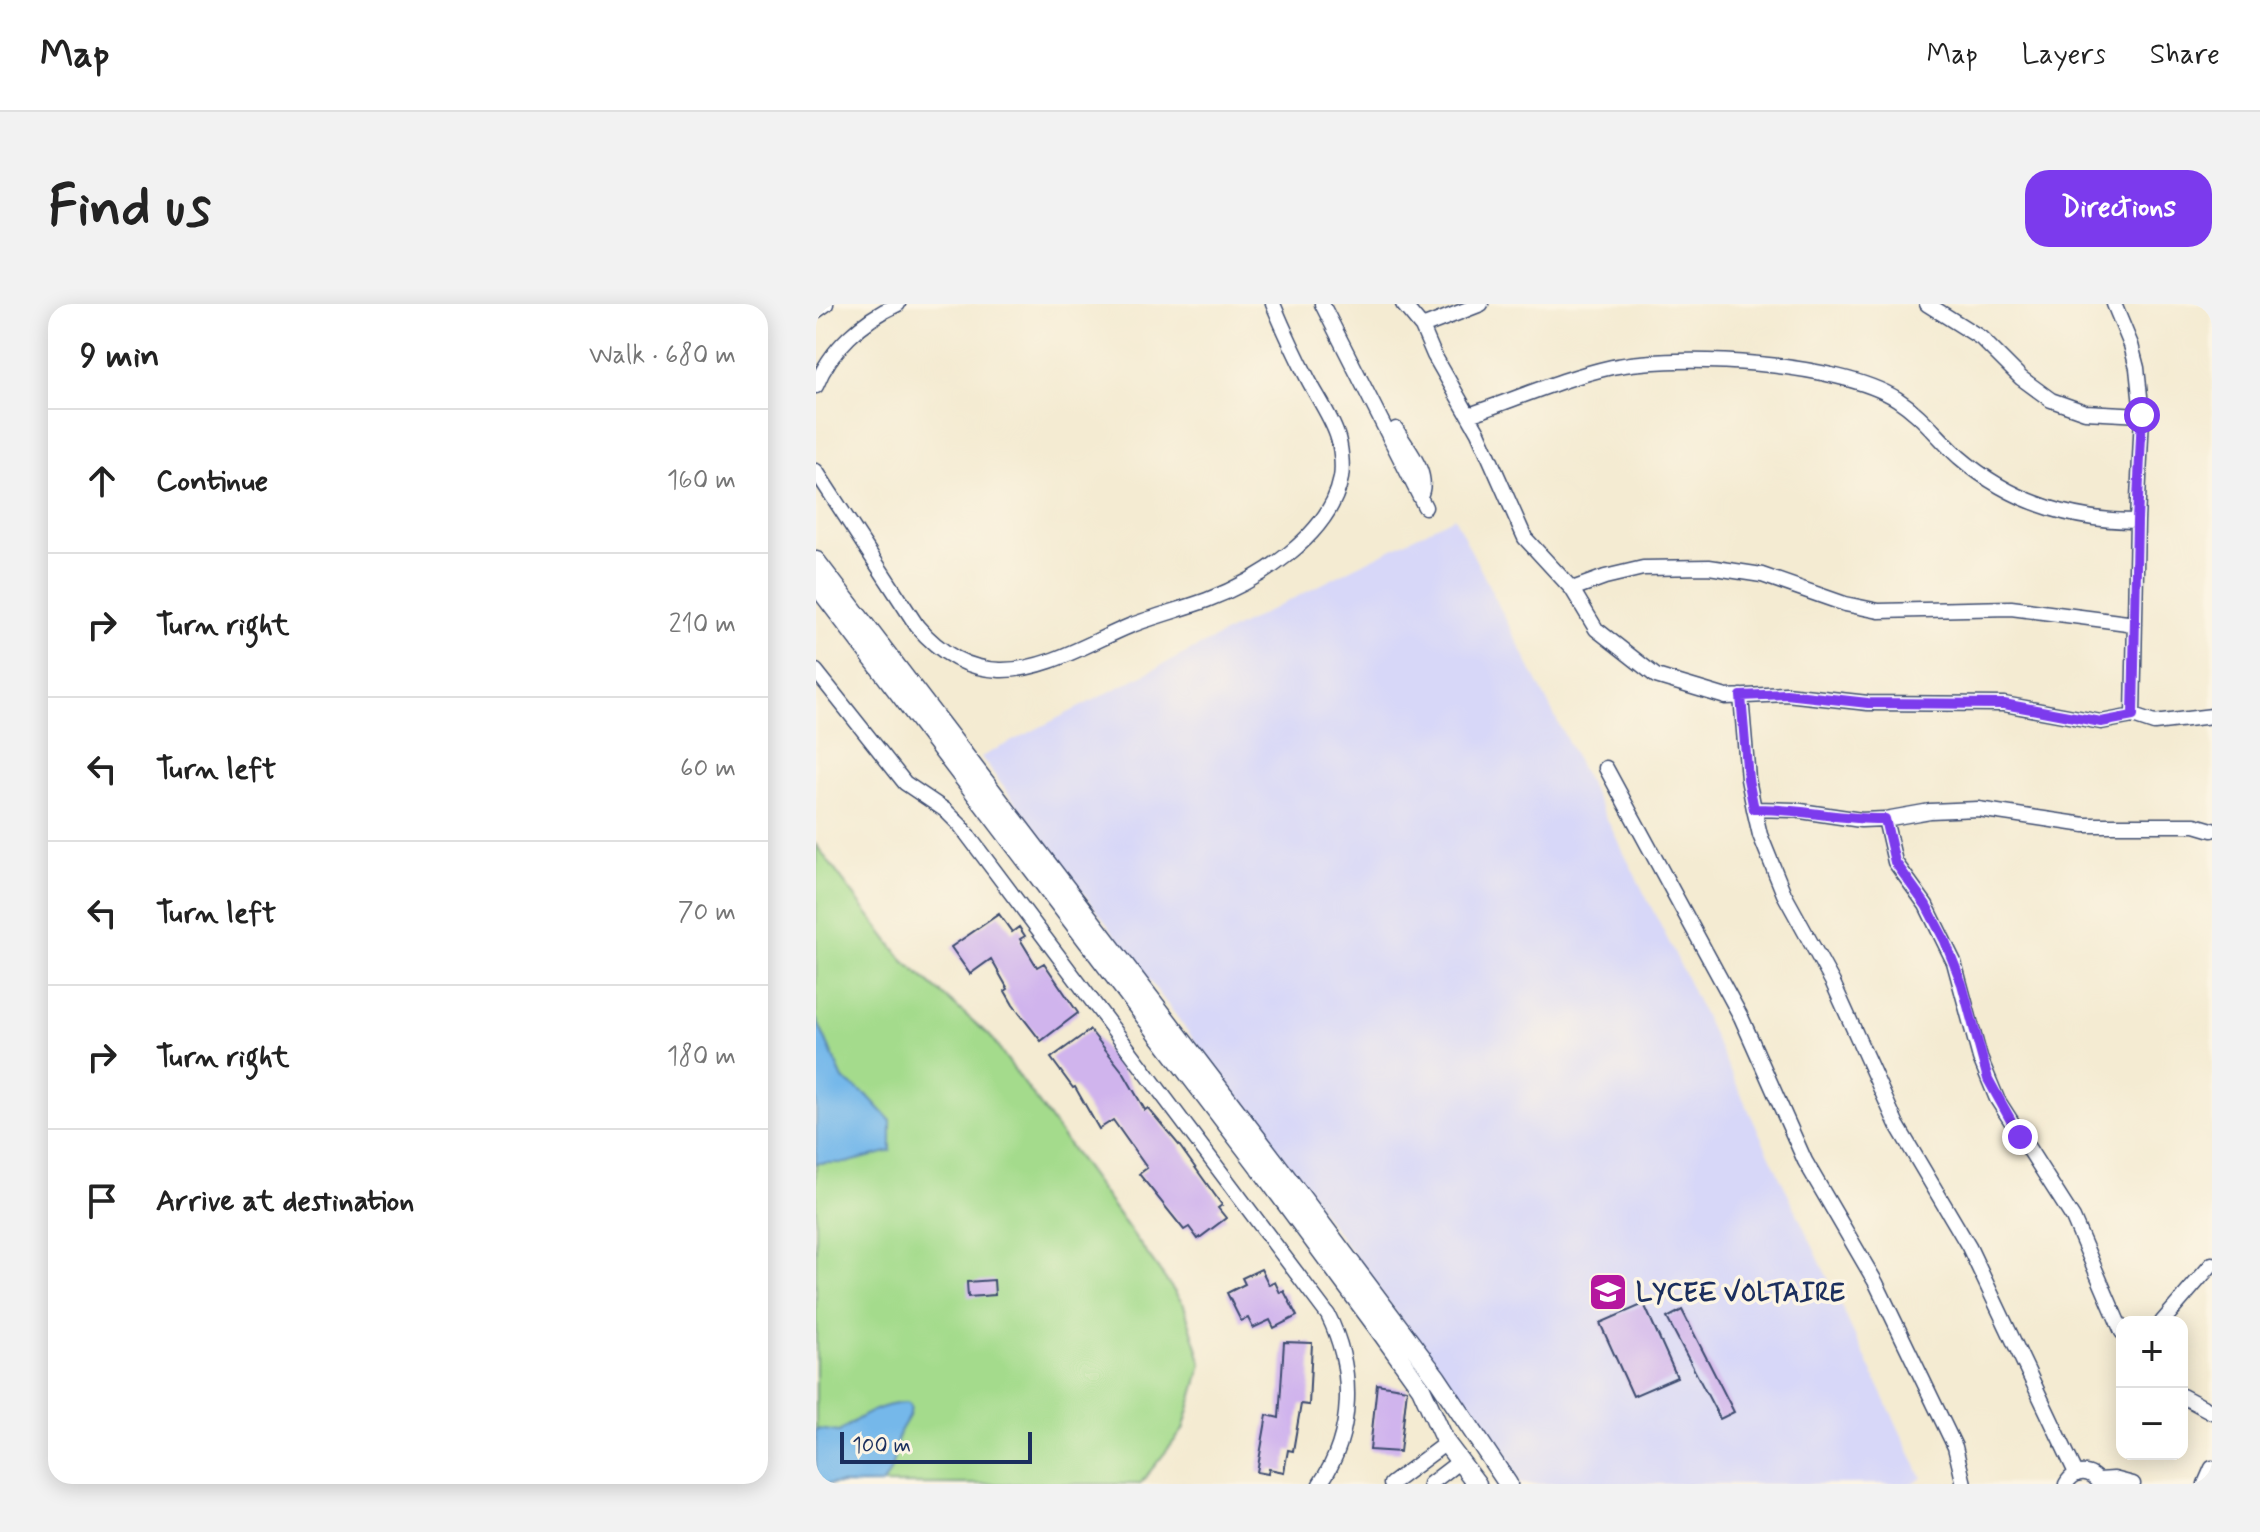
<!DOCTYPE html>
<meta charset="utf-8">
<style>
:root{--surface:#fff;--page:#f2f2f2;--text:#222;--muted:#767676;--line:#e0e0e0;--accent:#7c3aed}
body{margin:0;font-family:Mynerve,sans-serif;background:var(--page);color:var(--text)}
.controls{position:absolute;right:24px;bottom:24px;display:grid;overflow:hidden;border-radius:16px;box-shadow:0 4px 20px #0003}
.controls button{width:72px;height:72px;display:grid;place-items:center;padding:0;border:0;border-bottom:2px solid var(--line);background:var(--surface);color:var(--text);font:40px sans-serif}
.scale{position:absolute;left:24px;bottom:20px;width:192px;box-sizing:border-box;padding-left:8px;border:4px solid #1b2f5e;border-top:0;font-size:22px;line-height:28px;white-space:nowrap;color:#1b2f5e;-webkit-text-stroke:6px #fcf5e5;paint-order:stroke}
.stop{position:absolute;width:24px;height:24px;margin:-18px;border:6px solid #7c3aed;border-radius:50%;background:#fff}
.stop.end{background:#7c3aed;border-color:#fff;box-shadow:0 2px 8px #0008}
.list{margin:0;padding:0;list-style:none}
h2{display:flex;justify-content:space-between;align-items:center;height:104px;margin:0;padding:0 32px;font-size:34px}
h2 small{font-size:26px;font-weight:400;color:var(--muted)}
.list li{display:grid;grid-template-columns:52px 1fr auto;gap:24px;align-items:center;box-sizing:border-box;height:144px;padding:0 32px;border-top:2px solid var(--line)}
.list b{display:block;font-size:30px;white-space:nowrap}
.list em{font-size:26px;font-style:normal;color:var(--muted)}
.icon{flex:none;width:44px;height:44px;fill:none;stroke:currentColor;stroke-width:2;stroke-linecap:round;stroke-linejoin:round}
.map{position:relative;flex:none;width:1396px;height:1180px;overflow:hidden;border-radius:24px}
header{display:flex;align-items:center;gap:48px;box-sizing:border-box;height:112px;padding:0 40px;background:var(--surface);border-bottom:2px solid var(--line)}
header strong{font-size:38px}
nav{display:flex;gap:44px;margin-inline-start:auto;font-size:28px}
.intro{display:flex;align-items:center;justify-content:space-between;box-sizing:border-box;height:192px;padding:0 48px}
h1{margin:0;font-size:56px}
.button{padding:20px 36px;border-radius:24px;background:var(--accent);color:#fff;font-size:28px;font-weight:700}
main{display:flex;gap:48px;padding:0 48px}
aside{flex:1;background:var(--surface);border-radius:24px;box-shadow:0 4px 20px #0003}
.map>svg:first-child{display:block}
.built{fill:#d7d7f8}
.green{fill:#a4db8c;stroke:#608575;stroke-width:2}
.water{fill:#74b8ea;stroke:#4874a4;stroke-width:2}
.building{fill:#d0b4ed}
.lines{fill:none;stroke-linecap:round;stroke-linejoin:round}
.minor-casing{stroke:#3c4b6f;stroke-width:17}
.major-casing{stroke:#3c4b6f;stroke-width:21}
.minor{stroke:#fff;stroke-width:14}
.major{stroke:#fff;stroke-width:18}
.route{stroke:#7c3aed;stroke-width:10}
.labels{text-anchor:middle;stroke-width:7;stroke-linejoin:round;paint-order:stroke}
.poi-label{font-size:26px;font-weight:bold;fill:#1b2f5e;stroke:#fcf5e5;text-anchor:start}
</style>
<header>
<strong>Map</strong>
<nav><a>Map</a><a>Layers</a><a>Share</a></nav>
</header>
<div class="intro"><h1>Find us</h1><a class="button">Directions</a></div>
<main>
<aside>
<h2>9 min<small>Walk · 680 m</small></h2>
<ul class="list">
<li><svg class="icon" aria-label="ahead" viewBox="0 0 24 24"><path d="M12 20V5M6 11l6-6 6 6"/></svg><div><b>Continue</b></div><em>160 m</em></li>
<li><svg class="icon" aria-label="right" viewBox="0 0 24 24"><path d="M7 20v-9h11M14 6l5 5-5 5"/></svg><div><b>Turn right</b></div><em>210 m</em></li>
<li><svg class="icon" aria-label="left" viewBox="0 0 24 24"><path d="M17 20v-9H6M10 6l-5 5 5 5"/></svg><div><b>Turn left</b></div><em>60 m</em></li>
<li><svg class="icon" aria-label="left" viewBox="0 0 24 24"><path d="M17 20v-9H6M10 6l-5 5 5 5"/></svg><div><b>Turn left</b></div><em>70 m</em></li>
<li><svg class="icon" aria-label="right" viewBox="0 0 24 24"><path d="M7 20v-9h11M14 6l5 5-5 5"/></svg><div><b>Turn right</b></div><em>180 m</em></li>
<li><svg class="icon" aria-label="arrive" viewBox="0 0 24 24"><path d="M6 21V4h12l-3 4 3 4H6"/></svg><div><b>Arrive at destination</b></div></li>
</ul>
</aside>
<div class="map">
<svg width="1396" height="1180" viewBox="0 0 1396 1180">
<rect width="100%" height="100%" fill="#fcf5e5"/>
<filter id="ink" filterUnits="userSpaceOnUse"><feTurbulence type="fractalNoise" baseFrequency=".0125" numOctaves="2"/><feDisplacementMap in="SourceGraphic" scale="16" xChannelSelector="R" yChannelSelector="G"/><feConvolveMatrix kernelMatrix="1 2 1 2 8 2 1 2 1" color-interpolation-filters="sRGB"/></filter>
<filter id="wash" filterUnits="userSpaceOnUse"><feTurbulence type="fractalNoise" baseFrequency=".006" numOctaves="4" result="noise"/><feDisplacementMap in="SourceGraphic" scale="32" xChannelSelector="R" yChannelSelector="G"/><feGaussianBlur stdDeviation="1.8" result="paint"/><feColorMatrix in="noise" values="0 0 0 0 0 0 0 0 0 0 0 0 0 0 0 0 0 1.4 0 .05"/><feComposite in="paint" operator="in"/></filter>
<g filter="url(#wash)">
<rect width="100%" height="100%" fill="#f4ebd2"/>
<path class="built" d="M 638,213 L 858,648 L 1106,1174 L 1094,1180 L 705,1180 L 455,838 L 165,453 Z"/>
<path class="green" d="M 0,541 L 87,656 L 174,732 L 368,1001 L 386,1060 L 367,1126 L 324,1180 L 0,1180 Z"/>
<path class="water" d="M 0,714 L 27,775 L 52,792 L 75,817 L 75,847 L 30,859 L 0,859 Z
M 91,1099 L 94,1101 C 97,1112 87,1119 83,1130 C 77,1148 79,1166 66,1180 L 0,1180 L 0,1125 L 23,1128 C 44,1112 64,1100 91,1099 Z"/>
<g id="blocks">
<path class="building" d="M 183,610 L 196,628 L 203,623 L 209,632 L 204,635 L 221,663 L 228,659 L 262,709 L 225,737 L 197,701 L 189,687 L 192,685 L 175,655 L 154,670 L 135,643 Z
M 274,726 L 307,768 L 329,806 L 332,804 L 363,841 L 406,901 L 402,904 L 410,914 L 382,935 L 373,923 L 368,926 L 323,870 L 331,864 L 297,816 L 283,825 L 259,783 L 257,784 L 235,754 Z
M 445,965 L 453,981 L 459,978 L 464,989 L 468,987 L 481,1012 L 458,1024 L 454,1016 L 437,1024 L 432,1014 L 425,1017 L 411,989 L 429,980 L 426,974 Z
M 178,976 L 179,991 L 152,993 L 151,978 Z
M 828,1000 L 861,1073 L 817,1092 L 784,1019 Z
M 866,1006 L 918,1108 L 904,1115 L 851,1014 Z
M 468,1038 L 496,1039 L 493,1101 L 485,1100 L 477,1147 L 472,1146 L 468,1168 L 453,1165 L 452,1170 L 441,1168 L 451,1111 L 463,1114 Z
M 561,1080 L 591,1085 L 584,1148 L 554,1146 Z"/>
</g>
</g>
<g filter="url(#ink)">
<use href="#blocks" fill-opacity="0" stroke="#3c4b6f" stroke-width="2"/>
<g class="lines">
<defs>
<path id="minor" d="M 506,0 L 609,203
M 587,0 L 606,23 L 618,51 L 662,128 L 709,234 L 756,285 L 780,325 L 840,372 L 910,393 L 970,390 L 1052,399 L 1188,400 L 1285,418 L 1317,412 L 1338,419 L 1396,412
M 1111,0 L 1165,34 L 1205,74 L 1235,96 L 1269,108 L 1326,111
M 1298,0 L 1315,41 L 1321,64 L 1326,111 L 1321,217 L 1317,412
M 0,7 L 10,0
M 606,23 L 665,0
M 0,82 C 14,45 47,16 82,0
M 653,111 C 700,95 747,74 796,63 C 864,49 1023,58 1081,95 C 1106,111 1122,134 1143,153 C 1194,197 1255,217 1321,217
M 580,125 C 590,144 615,169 604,192
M 0,167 L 101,322 C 122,347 150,365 184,366 C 230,367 274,338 316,321 C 340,312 366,305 391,296 C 443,276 514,232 525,174 C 527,163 525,142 521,131 C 515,113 502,94 493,77 C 480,52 468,26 457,0
M 756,285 L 789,273 L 827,264 L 893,263 L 946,271 L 1029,300 L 1063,307 L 1195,304 L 1319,320
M 0,367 L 89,479 L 129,506 L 144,521 L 512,1011 C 539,1065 538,1130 504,1180
M 925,392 L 932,475 L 938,505 L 944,531 L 968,590 L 1017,679 L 1081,821 L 1153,943 L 1260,1169
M 790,464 L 925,713 L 989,857 L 1060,979 L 1139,1143 L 1148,1180
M 938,505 L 978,506 L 1045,516 L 1069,515 L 1114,507 L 1162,505 L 1269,521 L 1379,521 L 1396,526
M 1069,515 L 1079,558 L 1110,601 L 1138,658 L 1164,754 L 1181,795 L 1257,914 L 1306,1028
M 1346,1018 L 1396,960
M 1366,1092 L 1396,1108
M 1282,1176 L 1298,1175 L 1317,1180
M 575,1180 L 630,1139
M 614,1180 L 644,1157
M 1250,1180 C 1259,1165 1275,1165 1284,1180
M 1389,1180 L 1396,1164"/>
<path id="major" d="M 0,257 L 459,858 L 621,1074 L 692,1180
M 0,280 L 441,860 L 562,1024 L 605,1084 L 630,1139 L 661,1180"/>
</defs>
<use href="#minor" class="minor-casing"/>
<use href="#major" class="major-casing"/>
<use href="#minor" class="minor"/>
<use href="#major" class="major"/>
</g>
</g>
<g class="lines" filter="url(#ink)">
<path class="route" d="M 1204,833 L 1172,775 L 1146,680 L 1129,637 L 1110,601 L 1079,558 L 1069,515 C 1024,516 982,504 938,505 L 932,475 L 925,392 L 970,390 L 1052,399 L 1188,400 L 1285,418 L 1317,412 L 1321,217 L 1326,111"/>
</g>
<defs>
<symbol id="school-square" viewBox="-11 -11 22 22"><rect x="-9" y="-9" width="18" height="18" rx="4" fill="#b5179e" stroke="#fcf5e5"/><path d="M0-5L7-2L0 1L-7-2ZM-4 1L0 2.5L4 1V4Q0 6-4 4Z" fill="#fff"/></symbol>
</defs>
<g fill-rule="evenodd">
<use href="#school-square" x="770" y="966" width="44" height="44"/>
</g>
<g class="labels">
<g class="poi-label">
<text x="820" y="997">LYCEE VOLTAIRE</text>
</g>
</g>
</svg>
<div class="controls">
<button>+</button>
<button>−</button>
</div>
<div class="scale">100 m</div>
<div class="stop" style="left:1326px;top:111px"></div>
<div class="stop end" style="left:1204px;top:833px"></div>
</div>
</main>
